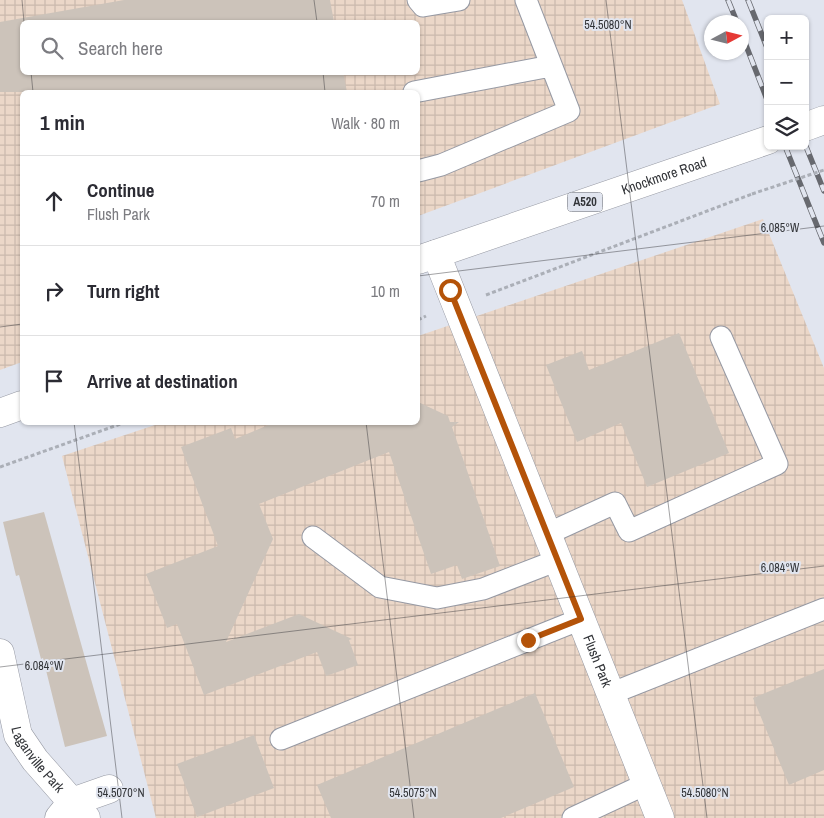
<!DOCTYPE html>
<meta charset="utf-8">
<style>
:root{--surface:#fff;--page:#f2f2f3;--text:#2b2b33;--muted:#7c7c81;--line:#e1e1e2}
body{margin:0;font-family:"Archivo Narrow",sans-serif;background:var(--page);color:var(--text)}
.controls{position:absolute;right:15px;top:15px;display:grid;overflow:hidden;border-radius:8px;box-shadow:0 1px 4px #0004}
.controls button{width:45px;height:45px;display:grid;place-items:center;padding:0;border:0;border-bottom:1px solid var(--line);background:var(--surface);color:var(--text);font:25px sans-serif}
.compass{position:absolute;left:704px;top:15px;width:45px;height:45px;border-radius:50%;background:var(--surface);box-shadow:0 1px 4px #0004;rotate:83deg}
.stop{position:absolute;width:15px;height:15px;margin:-11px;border:4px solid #b45309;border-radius:50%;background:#fff}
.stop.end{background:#b45309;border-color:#fff;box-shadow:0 1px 5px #0008}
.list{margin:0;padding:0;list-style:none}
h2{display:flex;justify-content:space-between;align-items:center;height:65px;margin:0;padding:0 20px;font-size:21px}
h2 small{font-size:16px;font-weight:400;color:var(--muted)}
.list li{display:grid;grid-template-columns:32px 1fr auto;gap:15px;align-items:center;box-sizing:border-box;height:90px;padding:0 20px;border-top:1px solid var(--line)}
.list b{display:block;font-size:19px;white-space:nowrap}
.list p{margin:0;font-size:16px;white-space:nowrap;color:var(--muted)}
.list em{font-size:16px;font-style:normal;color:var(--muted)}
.icon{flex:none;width:28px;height:28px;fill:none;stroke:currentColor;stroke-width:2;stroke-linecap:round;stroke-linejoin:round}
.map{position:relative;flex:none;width:824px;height:818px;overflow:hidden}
.search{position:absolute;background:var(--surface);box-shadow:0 1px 4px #0004;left:20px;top:20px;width:400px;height:55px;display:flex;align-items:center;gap:12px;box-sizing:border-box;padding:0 18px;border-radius:8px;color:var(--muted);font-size:19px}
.panel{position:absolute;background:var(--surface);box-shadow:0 1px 4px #0004;left:20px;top:90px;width:400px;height:335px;border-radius:8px}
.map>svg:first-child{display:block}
.industrial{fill:url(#industrial-grid);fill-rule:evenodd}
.building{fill:#ccc3ba}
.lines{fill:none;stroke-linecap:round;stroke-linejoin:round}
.lane-casing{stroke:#9699a3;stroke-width:23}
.street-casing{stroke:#9699a3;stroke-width:29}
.primary-casing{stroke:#9699a3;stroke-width:29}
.path{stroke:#abafb7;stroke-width:3;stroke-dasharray:4 2.5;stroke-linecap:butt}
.lane{stroke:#fff;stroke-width:21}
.street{stroke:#fff;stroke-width:28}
.primary{stroke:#fff;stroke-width:28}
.rail-casing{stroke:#67696f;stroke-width:5.5}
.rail{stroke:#e1e5ef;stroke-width:4;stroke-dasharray:11;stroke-linecap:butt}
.path-bridge{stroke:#abafb7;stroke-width:3;stroke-dasharray:4 2.5;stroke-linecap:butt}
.route{stroke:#b45309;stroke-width:6}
.ticks{fill:none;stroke:#323438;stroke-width:1;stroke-opacity:0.45}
.labels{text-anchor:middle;stroke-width:4;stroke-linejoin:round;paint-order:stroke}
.shield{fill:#e1e5ef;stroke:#66696f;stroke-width:1}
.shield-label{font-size:12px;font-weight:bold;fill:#323438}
.street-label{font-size:14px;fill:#323438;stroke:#e1e5ef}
.ticks-label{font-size:12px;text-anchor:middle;fill:#323438;stroke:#e1e5ef;stroke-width:4;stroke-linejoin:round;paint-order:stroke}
</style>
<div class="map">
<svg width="824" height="818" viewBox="0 0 824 818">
<defs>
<pattern id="industrial-grid" width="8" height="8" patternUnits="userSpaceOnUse" patternTransform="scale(1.25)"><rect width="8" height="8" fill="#ebd7c8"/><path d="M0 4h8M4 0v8" fill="none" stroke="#cab9ad"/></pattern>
</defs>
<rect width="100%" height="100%" fill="#e1e5ef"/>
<path class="industrial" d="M 0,0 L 682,0 L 720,104 L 418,216 L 418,92 L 22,92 L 22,362 L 0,370 ZM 22,22 L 418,22 L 418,72 L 22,72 Z
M 763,219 L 824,368 L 824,818 L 156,818 L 62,456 L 161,423 L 418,422 L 418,336 Z"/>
<path class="building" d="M 124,0 L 330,0 L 334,22 L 22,22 L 22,72 L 343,72 L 347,92 L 0,92 L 0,22 Z
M 679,333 L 729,453 L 647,487 L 621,423 L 577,442 L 546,365 L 582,351 L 589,370 Z
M 418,402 L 448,416 L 450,422 L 459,422 L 452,427 L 500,566 L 462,579 L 457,565 L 431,574 L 389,452 L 259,504 L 273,539 L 226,642 L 299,614 L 352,639 L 349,640 L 358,665 L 326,676 L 317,652 L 204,695 L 177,624 L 167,628 L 146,574 L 218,546 L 181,447 L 231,428 L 235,439 L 276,422 L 418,422 Z
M 44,512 L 107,736 L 65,747 L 43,658 L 41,659 L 19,575 L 16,576 L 3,522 Z
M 824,669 L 824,770 L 789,785 L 753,698 Z
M 535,693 L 574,787 L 501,818 L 331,818 L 317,785 Z
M 254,735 L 274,788 L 197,817 L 177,764 Z"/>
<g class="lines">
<defs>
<path id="lane" d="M 418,0 L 423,6 L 459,0
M 414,92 L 551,66
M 418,171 L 441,165 L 569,111 L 526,0
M 547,534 L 615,503 L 629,531 L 777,464 L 721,337
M 313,537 L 380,587 L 437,598 L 483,589 L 558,560
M 610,694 L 824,609
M 281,739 L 581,619
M 573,818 L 646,784"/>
<g id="street">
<path id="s1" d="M 436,254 L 660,818"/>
<path id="s2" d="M 0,653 L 18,735 L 35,760 L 86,818"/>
<path d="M 59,818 L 72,802 L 109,789"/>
</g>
<g id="primary">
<path d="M 805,127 L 824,120"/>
<path id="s3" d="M 418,260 L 768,140"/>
<path d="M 0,413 L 22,405"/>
</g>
</defs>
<use href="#lane" class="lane-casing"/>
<use href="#street" class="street-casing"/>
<use href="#primary" class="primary-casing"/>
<path class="path" d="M 486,295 L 752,194
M 418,320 L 426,316
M 0,467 L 126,422"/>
<use href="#lane" class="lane"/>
<use href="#street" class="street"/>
<use href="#primary" class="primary"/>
<defs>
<path id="rail" d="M 728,0 L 737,22
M 748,0 L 768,50
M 742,35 L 768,102
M 805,144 L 824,191
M 785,146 L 824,243"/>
</defs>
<use href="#rail" class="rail-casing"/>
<use href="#rail" class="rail"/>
<path class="path-bridge" d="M 752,194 L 824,170"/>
</g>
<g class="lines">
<path class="route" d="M 450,290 L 581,619 L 528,640"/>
</g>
<path class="ticks" d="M 22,0 L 24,22M 314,0 L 317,22M 606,0 L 707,818M 31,72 L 33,92M 323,72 L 325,92M 418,276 L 824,226M 0,327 L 22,324M 74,422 L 122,818M 366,422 L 414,818M 0,667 L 824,566"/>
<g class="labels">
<rect class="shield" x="567.5" y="192.5" width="35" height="19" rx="4"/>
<g class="shield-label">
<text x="585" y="206">A520</text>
</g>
<g class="street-label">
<text dy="5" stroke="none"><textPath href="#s3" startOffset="260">Knockmore Road</textPath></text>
<text dy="5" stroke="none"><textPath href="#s1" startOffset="438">Flush Park</textPath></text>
<text dy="5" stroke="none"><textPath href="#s2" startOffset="115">Laganville Park</textPath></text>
</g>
</g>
<g class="ticks-label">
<text x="608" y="29">54.5080°N</text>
<text x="780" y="232">6.085°W</text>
<text x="780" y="572">6.084°W</text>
<text x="44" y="670">6.084°W</text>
<text x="121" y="797">54.5070°N</text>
<text x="413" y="797">54.5075°N</text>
<text x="705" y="797">54.5080°N</text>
</g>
</svg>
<div class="controls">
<button>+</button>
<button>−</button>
<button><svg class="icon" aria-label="layers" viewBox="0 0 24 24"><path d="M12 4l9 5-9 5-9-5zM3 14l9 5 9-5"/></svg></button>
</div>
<svg class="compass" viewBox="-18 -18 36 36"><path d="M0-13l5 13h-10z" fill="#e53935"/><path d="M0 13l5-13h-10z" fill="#7c7c81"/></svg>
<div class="stop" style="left:450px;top:290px"></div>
<div class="stop end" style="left:528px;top:640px"></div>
<div class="search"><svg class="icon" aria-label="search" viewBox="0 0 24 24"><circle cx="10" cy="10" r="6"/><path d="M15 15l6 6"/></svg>Search here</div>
<section class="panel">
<h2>1 min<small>Walk · 80 m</small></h2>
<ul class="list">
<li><svg class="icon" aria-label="ahead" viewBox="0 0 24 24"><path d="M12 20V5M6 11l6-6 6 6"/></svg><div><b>Continue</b><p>Flush Park</p></div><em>70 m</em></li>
<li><svg class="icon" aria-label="right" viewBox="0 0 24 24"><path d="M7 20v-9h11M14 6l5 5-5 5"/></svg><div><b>Turn right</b></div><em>10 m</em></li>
<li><svg class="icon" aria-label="arrive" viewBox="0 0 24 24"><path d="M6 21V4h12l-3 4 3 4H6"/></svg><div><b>Arrive at destination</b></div></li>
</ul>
</section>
</div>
